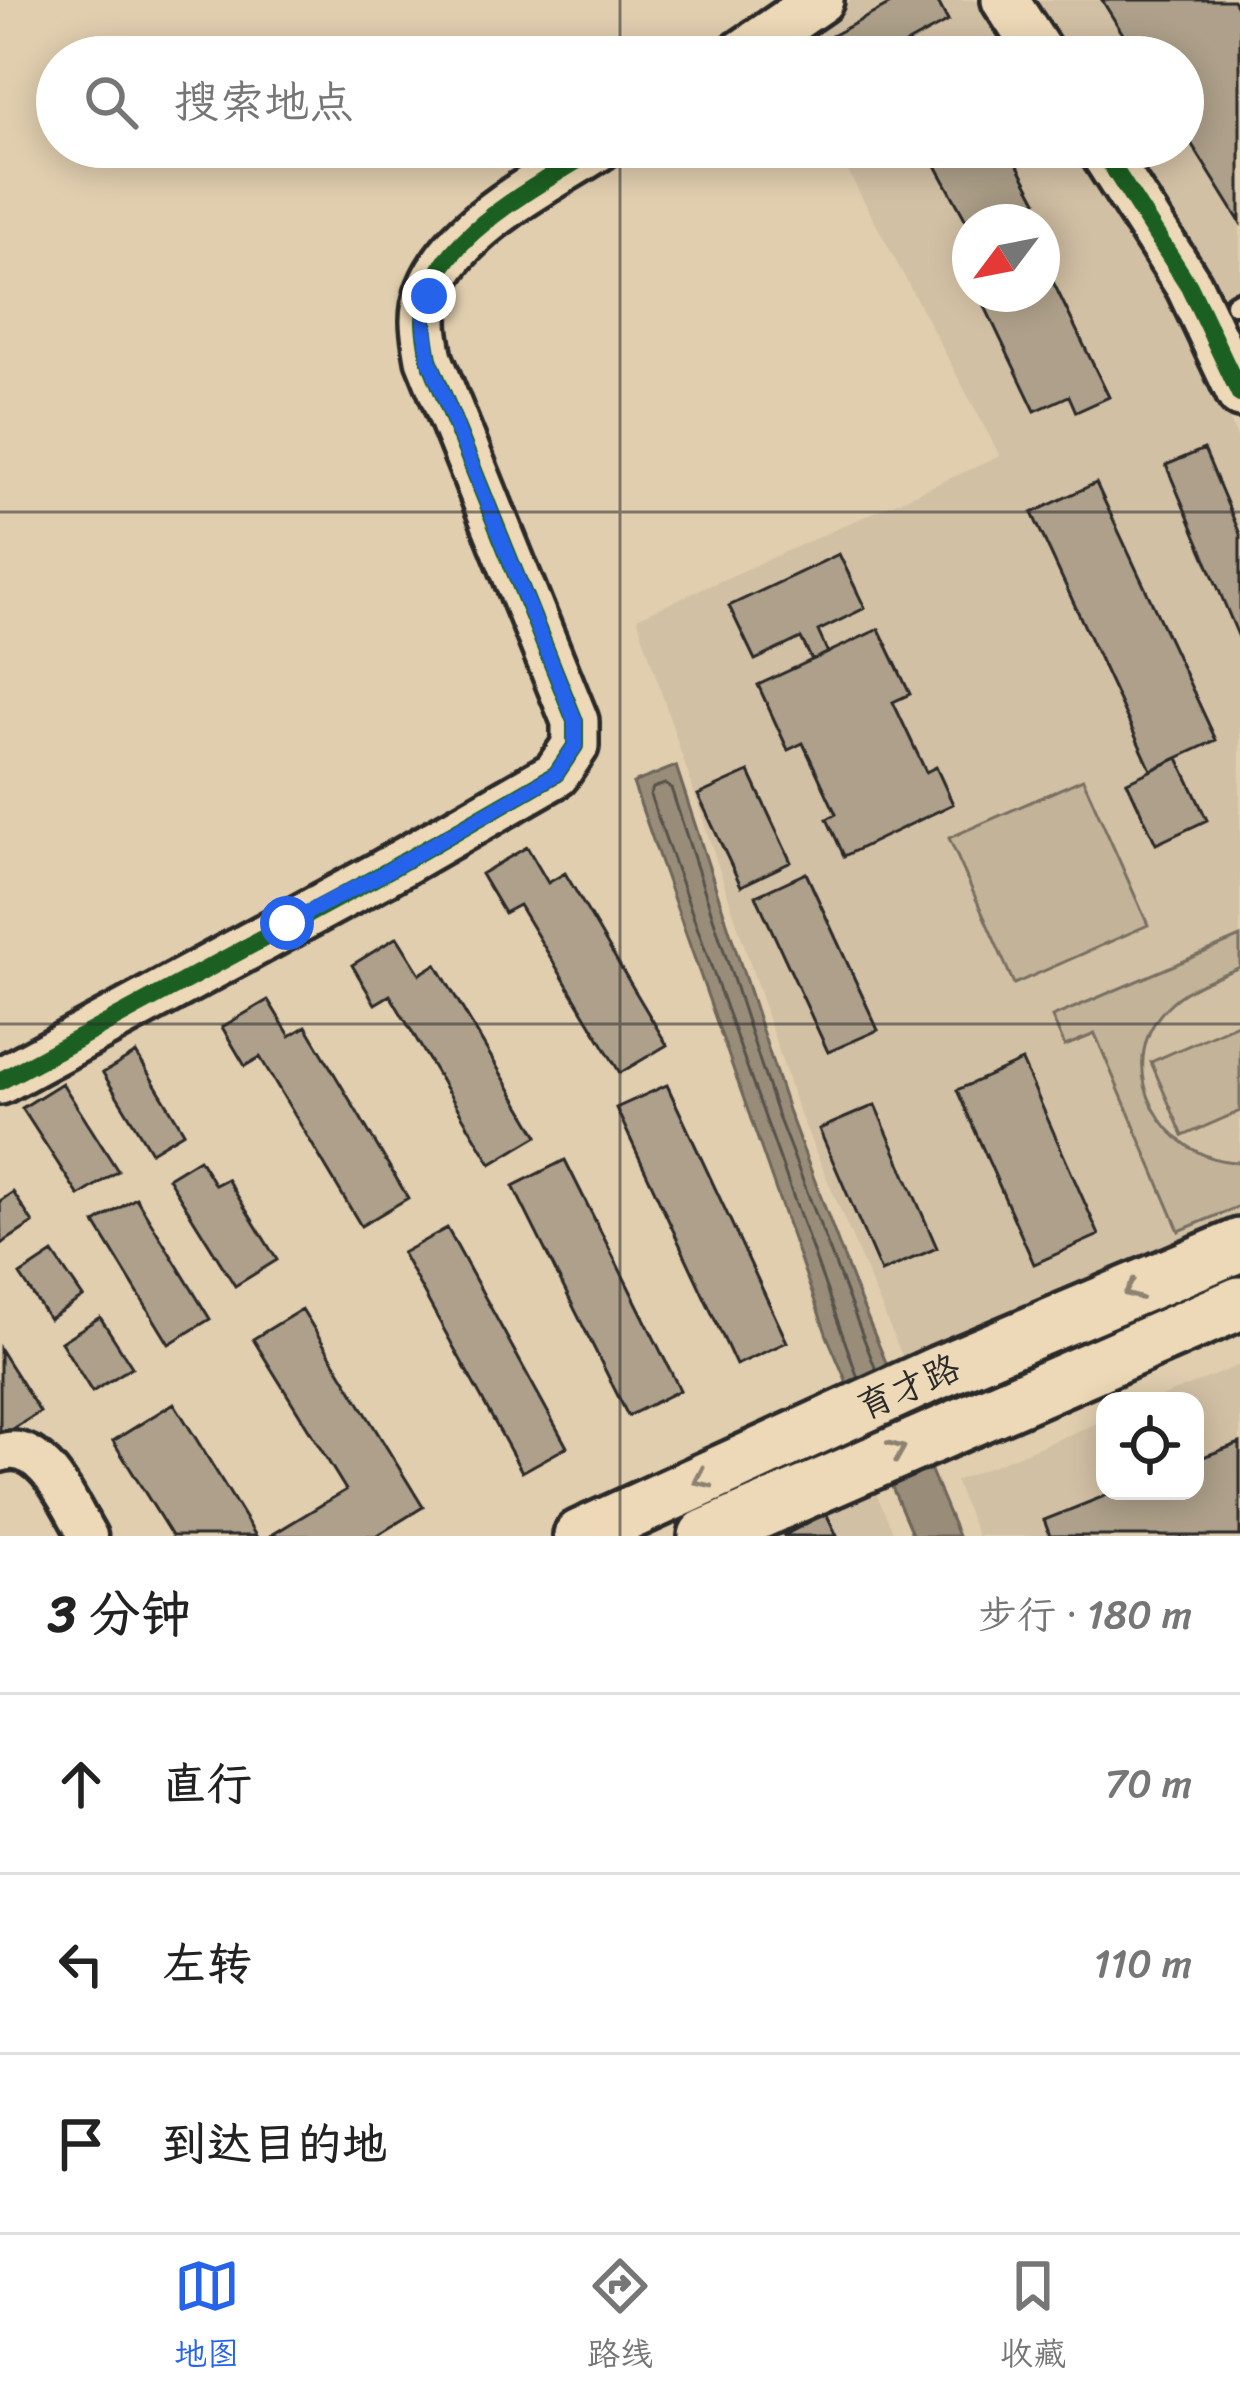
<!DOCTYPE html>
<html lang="zh">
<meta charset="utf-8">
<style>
:root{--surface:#fff;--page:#f2f2f2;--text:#222;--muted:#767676;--line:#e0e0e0;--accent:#2563eb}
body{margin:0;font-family:Sriracha,"LXGW WenKai TC",sans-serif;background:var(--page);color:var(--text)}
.controls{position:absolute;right:36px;bottom:36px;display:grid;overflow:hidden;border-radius:24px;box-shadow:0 6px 30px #0003}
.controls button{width:108px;height:108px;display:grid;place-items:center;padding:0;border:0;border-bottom:3px solid var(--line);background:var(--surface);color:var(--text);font:60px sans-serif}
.compass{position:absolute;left:952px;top:204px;width:108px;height:108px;border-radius:50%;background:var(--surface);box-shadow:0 6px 30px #0003;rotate:238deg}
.stop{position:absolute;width:36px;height:36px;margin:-27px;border:9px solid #2563eb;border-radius:50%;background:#fff}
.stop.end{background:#2563eb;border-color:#fff;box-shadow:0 3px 12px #0008}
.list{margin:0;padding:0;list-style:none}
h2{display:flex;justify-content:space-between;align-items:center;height:156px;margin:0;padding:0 48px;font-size:51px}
h2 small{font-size:39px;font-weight:400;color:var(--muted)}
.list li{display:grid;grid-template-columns:78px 1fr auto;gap:36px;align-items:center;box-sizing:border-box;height:180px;padding:0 48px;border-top:3px solid var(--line)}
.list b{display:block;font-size:45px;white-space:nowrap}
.list em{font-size:39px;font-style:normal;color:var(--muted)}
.icon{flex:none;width:66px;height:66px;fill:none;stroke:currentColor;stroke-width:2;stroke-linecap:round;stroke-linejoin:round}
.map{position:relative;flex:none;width:1240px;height:1536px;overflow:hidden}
.search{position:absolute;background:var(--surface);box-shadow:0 6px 30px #0003;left:36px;right:36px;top:36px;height:132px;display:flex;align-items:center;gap:30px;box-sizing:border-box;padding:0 42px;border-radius:66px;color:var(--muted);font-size:45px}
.sheet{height:696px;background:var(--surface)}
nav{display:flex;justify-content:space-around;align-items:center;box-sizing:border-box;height:168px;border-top:3px solid var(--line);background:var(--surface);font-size:33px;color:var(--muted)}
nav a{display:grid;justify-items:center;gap:6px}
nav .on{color:var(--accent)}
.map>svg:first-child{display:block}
.built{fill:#d2c0a4;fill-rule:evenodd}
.green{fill:#c3b399;stroke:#776f62;stroke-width:3}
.water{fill:#998d7a;stroke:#6d665a;stroke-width:3}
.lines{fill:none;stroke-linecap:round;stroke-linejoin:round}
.shore{stroke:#57524b;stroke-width:3}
.building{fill:#aea08a;stroke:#2b2b2b;stroke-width:3}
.service-casing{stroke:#2b2b2b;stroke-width:27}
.minor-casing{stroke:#2b2b2b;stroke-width:45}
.tertiary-casing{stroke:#2b2b2b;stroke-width:54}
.secondary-casing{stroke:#2b2b2b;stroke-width:60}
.service{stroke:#edd9b7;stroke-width:18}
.minor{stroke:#edd9b7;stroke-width:36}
.tertiary{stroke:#edd9b7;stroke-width:45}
.secondary{stroke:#edd9b7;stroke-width:51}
.cycleway-casing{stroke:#edd9b7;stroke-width:26}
.cycleway{stroke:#1b5e20;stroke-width:18}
.oneway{stroke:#8c8271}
.route{stroke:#2563eb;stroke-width:15}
.grid{fill:none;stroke:#2b2b2b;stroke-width:3;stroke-opacity:0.55}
.labels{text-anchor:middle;stroke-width:10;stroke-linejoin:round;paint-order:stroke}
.street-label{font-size:36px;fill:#2b2b2b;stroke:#edd9b7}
</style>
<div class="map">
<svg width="1240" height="1536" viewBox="0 0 1240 1536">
<rect width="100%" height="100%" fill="#e1ceaf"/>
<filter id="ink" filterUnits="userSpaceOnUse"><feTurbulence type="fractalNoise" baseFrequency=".00833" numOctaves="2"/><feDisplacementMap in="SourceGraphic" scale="24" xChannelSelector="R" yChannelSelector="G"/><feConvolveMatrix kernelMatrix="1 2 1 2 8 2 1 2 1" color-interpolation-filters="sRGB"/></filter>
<g filter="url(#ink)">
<path class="built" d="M 851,0 L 980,0 L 1018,57 L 786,57 L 783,50 Z
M 1025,0 L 1240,0 L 1240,371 L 1115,147 L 1183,147 L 1183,57 L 1060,57 Z
M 835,147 L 1078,147 L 1174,290 L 1240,444 L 1240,1220 L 905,1363 L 798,1110 L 637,618 L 1000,456 ZM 970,222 L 1042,222 L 1042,294 L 970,294 Z
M 1240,1365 L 1240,1536 L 977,1536 L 955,1481 L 1105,1420 L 1105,1491 L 1195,1491 L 1195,1401 L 1151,1401 Z
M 869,1477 L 895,1536 L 740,1536 Z"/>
<path class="green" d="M 1083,779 L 1148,925 L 1014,984 L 949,838 Z
M 1240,937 L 1240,967 C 1215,978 1185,987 1166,1008 C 1110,1067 1163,1162 1240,1162 L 1240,1206 L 1179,1231 L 1095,1034 L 1065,1046 L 1052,1017 Z
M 1240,1023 L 1240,1111 L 1183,1136 L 1151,1062 Z"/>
<path class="water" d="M 676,766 L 788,1110 L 858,1295 L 958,1536 L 913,1536 L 827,1336 L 633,783 Z"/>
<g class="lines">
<path class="shore" d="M 858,1378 L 650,795 L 653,788 L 665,784 L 671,788 L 777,1114 L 876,1370"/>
</g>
<path class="building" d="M 898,0 L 937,0 L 948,21 L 882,57 L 822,57 L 815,45 Z
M 1102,0 L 1233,0 L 1240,12 L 1240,222 L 1183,130 L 1183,57 L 1137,57 Z
M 926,147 L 1008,147 L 1037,201 L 998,222 L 970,222 L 970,228 Z
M 1042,259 L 1109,397 L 1076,412 L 1069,396 L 1035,411 L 979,294 L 1042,294 Z
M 1204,449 L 1240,534 L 1240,640 L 1166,465 Z
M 1096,483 L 1216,740 L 1151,770 L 1032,513 Z
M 839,554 L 865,608 L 818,631 L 828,653 L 812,660 L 801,638 L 755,660 L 729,606 Z
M 879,629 L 910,694 L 893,702 L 926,772 L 936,767 L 953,804 L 844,856 L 827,819 L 836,814 L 803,743 L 788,750 L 758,685 Z
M 1178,758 L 1207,820 L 1156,844 L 1127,782 Z
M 749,772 L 791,862 L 741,886 L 698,795 Z
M 527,847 L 548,883 L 565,873 L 667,1045 L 620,1073 L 519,905 L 504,913 L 481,874 Z
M 806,873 L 878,1030 L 828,1052 L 756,896 Z
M 397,937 L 420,974 L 436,964 L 538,1136 L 491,1164 L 390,995 L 375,1004 L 352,965 Z
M 268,1000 L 290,1036 L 306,1026 L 408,1198 L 361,1226 L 260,1057 L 245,1066 L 222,1027 Z
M 136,1053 L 184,1132 L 151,1152 L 103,1073 Z
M 1022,1061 L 1099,1235 L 1034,1264 L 957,1090 Z
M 62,1083 L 118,1171 L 79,1196 L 22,1108 Z
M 667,1085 L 787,1342 L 736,1365 L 616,1108 Z
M 875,1105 L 937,1248 L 881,1272 L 819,1129 Z
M 199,1159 L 215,1185 L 227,1179 L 277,1260 L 235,1286 L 168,1178 Z
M 565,1160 L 680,1390 L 628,1416 L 513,1186 Z
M 13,1192 L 33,1223 L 1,1244 L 0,1201 Z
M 136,1198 L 210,1319 L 169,1344 L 95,1223 Z
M 447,1228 L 567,1447 L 522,1472 L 402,1253 Z
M 53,1253 L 83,1297 L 49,1319 L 20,1275 Z
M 302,1309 L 423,1507 L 376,1536 L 270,1536 L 346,1490 L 253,1339 Z
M 100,1317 L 132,1367 L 92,1392 L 61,1342 Z
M 0,1349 L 40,1412 L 0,1437 Z
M 174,1403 L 256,1536 L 172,1536 L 113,1441 Z
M 1240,1443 L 1240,1536 L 1050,1536 L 1044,1520 L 1117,1491 L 1195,1491 L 1195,1460 Z
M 826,1513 L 837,1536 L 783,1536 Z"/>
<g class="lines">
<defs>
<path id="service" d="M 1235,304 L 1240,301"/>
<path id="minor" d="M 0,1453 C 43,1437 70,1507 88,1536"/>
<path id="tertiary" d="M 1005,0 L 1042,57
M 737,57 L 820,0
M 1100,147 L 1189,286 L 1240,394
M 0,1081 L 382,874 L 556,774 L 575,746 L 575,721 L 429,359 C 427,347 424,333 424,321 C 424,241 540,185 599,147"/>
<path id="secondary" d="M 580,1536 L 939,1372 L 1240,1245
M 705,1536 L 1240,1303"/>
</defs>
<use href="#service" class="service-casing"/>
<use href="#minor" class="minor-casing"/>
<use href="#tertiary" class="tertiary-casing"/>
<use href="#secondary" class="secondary-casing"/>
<use href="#service" class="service"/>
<use href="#minor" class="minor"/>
<use href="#tertiary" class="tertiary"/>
<use href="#secondary" class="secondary"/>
<defs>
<path id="cycleway" d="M 1100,147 L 1189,286 L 1240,394
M 0,1081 L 382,874 L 556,774 L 575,746 L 575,721 L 429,359 C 427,347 424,333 424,321 C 424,241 540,185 599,147"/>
</defs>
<use href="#cycleway" class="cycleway-casing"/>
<use href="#cycleway" class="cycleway"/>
</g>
<defs><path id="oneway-chevron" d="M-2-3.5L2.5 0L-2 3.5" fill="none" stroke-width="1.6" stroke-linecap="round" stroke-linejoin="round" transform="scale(3)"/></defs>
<g class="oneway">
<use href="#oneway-chevron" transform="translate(1132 1291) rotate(157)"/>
<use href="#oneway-chevron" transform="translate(897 1450) rotate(-23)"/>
<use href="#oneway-chevron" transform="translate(702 1479) rotate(155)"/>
</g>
</g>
<g class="lines" filter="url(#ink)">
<path class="route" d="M 287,923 L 382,874 L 556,774 L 575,746 L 575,721 L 429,359 L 424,319 L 429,296"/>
</g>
<path class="grid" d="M 620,0 L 620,57M 620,147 L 620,1536M 0,512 L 1240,512M 0,1024 L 1240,1024"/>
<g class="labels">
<g class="street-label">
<text transform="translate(908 1386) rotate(-24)" y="13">育才路</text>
</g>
</g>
</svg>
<div class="controls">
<button><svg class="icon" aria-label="locate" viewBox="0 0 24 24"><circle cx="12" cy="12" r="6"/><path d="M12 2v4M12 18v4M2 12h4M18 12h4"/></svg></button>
</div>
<svg class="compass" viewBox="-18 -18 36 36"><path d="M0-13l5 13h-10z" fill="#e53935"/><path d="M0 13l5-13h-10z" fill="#767676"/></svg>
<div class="stop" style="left:287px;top:923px"></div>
<div class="stop end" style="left:429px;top:296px"></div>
<div class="search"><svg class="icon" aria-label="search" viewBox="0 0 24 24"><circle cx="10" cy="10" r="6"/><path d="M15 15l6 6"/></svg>搜索地点</div>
</div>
<section class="sheet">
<h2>3 分钟<small>步行 · 180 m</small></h2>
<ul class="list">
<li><svg class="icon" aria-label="ahead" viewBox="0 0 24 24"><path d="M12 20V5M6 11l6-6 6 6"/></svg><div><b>直行</b></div><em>70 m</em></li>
<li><svg class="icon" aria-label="left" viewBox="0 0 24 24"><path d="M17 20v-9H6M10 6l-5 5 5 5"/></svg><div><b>左转</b></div><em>110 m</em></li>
<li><svg class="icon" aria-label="arrive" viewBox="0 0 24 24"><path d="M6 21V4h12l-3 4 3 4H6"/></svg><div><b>到达目的地</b></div></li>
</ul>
</section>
<nav>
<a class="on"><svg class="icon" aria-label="map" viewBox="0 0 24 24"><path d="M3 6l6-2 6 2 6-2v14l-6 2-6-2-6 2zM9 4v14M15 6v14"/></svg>地图</a>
<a><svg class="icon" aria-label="directions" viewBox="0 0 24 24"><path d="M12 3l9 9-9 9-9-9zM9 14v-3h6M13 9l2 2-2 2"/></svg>路线</a>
<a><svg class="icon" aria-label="saved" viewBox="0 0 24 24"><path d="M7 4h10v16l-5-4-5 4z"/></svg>收藏</a>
</nav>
